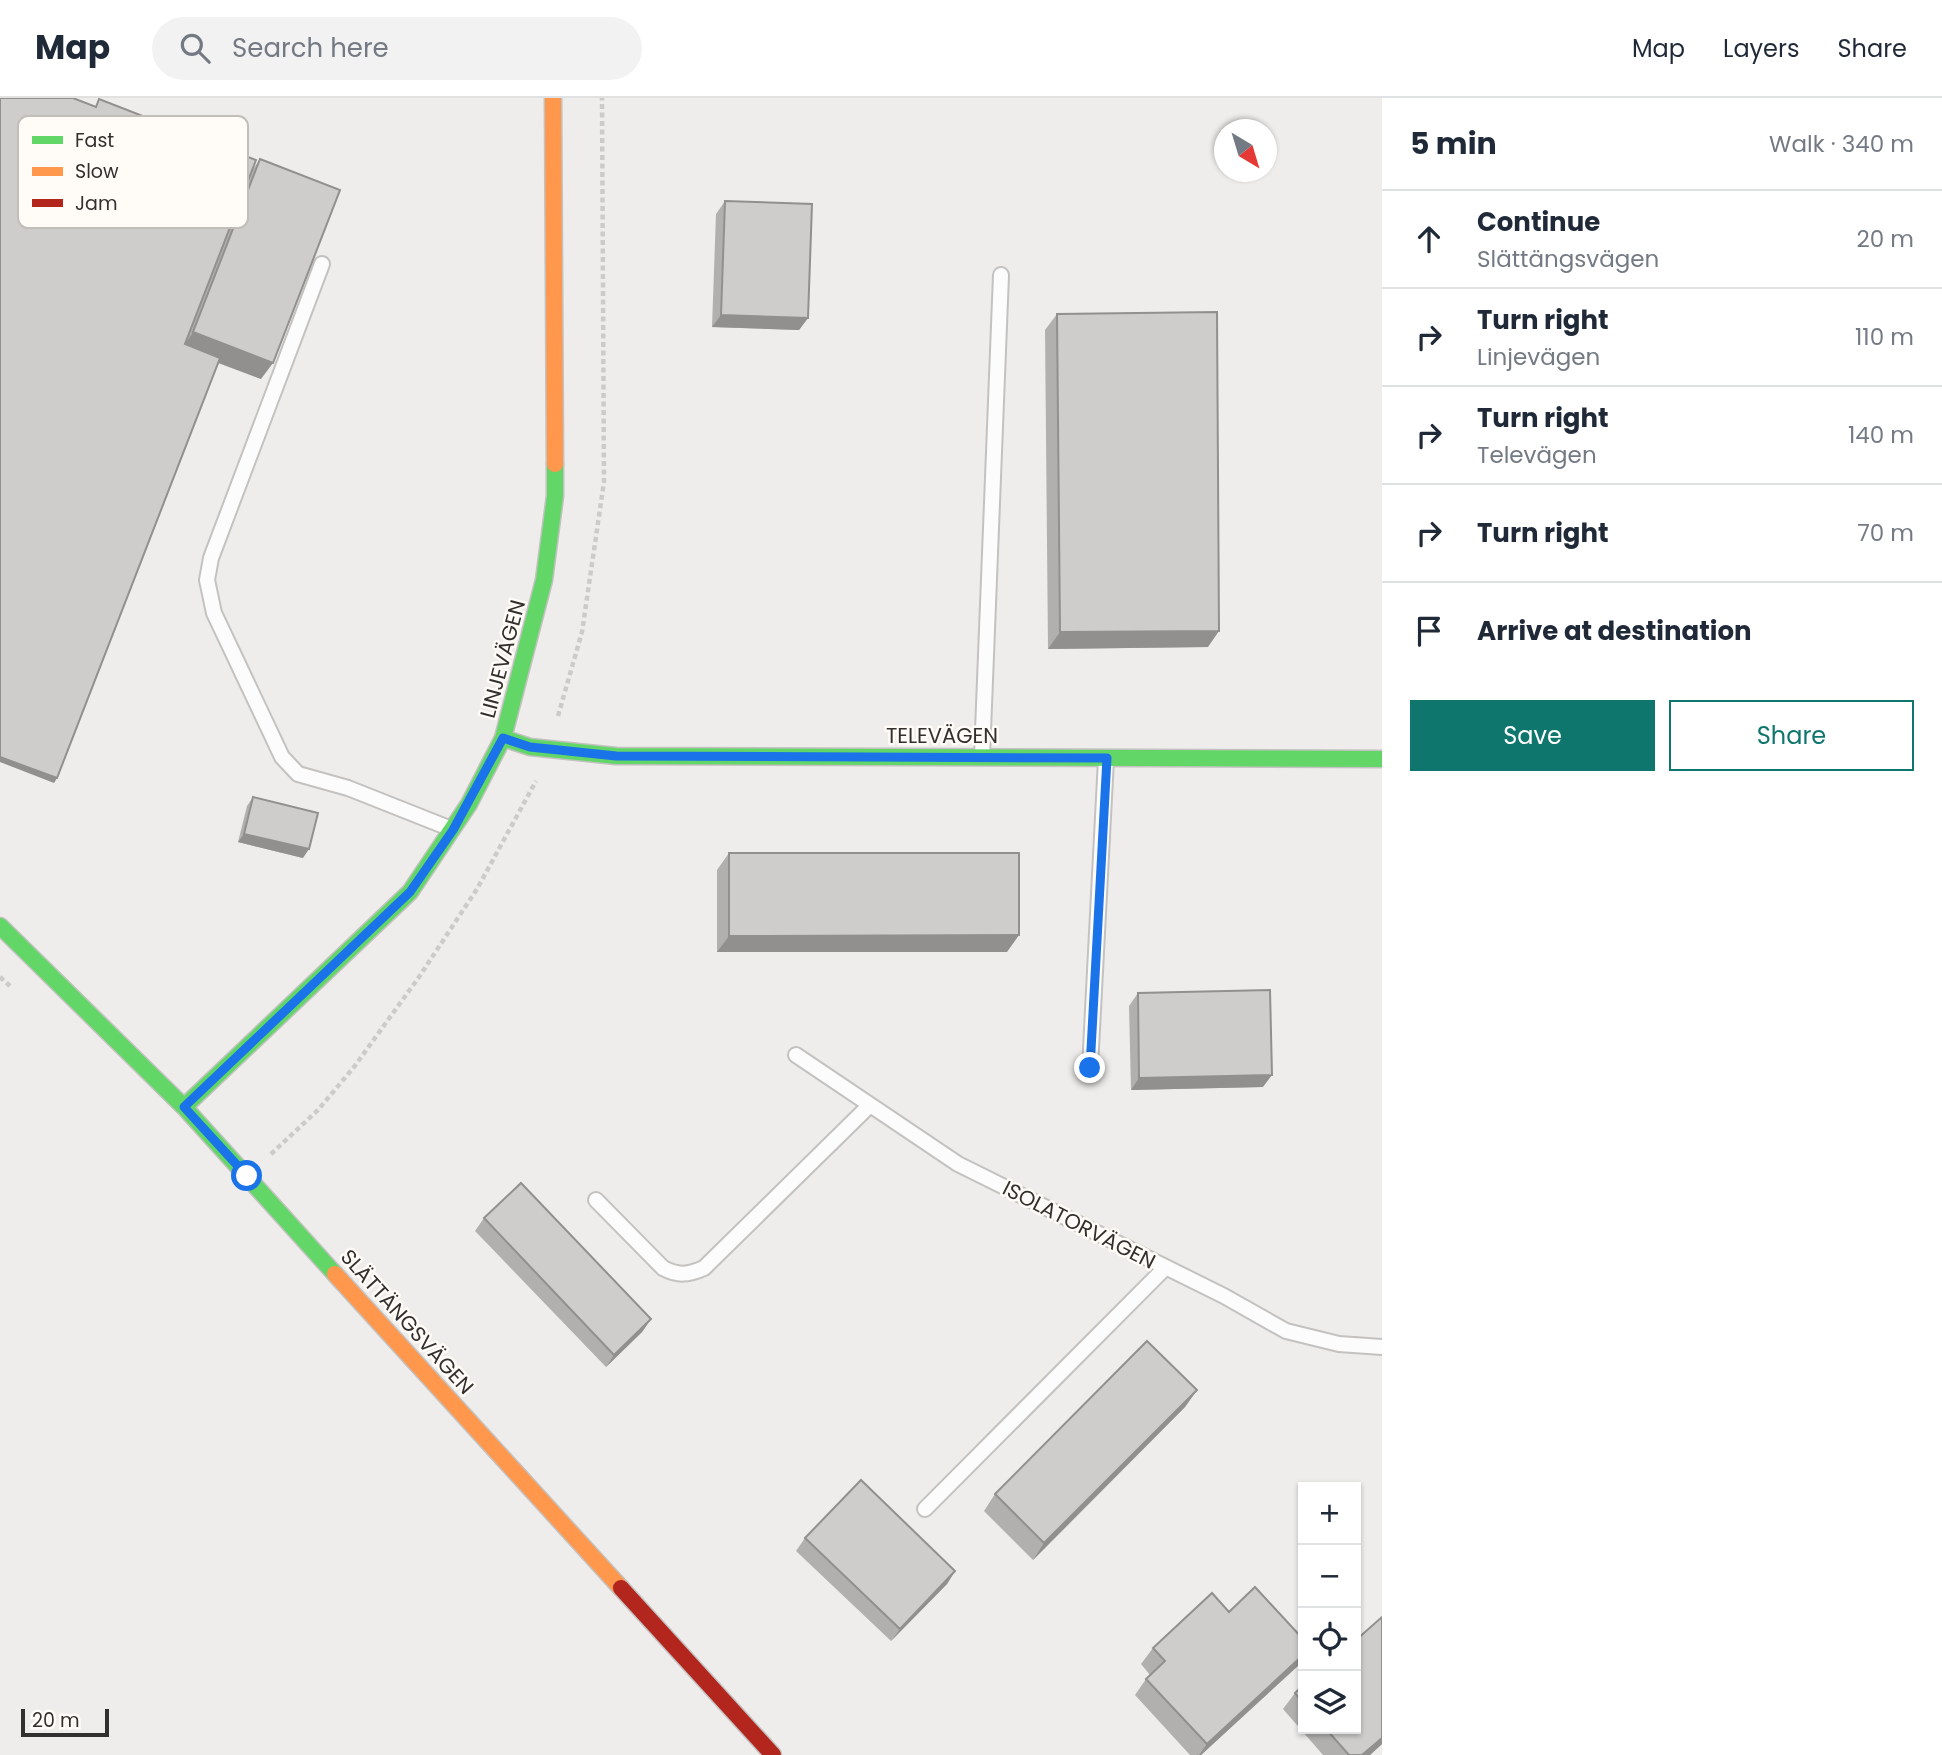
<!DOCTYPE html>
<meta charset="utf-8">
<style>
:root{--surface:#fff;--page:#f2f2f3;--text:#1f2937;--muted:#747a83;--line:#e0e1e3;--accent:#0f766e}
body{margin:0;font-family:Poppins,sans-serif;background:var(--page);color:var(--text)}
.controls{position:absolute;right:21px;bottom:21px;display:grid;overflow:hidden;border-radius:0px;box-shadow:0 2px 5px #0004}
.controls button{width:63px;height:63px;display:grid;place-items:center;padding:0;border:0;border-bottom:2px solid var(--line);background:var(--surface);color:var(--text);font:35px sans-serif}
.compass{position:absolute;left:1214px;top:21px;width:63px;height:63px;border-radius:50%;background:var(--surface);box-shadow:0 2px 5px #0004;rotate:142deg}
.scale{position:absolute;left:21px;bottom:18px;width:88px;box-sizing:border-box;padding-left:7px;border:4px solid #31302e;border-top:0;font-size:19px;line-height:24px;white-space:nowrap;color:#31302e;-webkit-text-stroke:5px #fffbf6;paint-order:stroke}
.stop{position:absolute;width:21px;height:21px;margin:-16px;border:5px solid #1a73e8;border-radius:50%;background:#fff}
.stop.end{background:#1a73e8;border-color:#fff;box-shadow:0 2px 7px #0008}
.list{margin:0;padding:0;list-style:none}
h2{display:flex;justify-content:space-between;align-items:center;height:91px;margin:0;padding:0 28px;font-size:30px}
h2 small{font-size:23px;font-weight:400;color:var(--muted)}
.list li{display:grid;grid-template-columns:46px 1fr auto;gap:21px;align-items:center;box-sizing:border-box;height:98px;padding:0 28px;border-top:2px solid var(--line)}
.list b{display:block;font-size:26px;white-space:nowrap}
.list p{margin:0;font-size:23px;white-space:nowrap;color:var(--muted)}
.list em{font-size:23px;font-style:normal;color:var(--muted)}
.actions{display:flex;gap:14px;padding:21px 28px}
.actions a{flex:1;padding:16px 0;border:2px solid var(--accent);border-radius:0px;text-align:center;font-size:24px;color:var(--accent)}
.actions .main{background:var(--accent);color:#fff}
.icon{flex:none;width:38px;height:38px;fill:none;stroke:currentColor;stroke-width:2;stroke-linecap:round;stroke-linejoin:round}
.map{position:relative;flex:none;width:1382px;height:1657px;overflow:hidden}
header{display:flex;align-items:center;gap:42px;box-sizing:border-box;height:98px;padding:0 35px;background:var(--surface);border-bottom:2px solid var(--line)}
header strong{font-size:33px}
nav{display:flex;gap:38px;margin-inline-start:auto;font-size:24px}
.search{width:490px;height:63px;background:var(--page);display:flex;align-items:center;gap:18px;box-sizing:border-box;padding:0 24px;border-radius:38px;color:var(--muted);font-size:26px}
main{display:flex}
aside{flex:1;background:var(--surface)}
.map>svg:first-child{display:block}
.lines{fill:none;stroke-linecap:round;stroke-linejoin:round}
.lane-casing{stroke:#c3c2c0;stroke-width:18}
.fast-casing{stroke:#c3c2c0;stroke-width:19}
.slow-casing{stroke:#c3c2c0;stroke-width:19}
.jam-casing{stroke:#c3c2c0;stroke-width:19}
.path{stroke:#cccbcb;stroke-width:4.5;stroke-dasharray:5 3.5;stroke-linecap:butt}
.lane{stroke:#fdfcfc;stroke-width:14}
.fast{stroke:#63d668;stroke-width:16}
.slow{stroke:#ff974d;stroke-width:16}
.jam{stroke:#b3261e;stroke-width:16}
.wall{fill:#b2b0af}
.shaded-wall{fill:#91908f}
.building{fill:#cfcdcc;stroke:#91908f;stroke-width:2}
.route{stroke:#1a73e8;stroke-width:9}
.labels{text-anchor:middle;stroke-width:5;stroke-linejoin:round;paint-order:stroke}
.street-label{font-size:21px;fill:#31302e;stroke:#fffbf6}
.key{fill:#fffbf6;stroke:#c1beba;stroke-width:2}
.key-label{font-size:19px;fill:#31302e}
</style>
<header>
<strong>Map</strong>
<div class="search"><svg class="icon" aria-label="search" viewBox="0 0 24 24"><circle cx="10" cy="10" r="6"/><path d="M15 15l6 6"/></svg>Search here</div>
<nav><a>Map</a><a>Layers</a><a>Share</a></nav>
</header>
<main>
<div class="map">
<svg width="1382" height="1657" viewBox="0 0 1382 1657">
<rect width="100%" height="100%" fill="#efedeb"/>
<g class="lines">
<defs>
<path id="lane" d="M 322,166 L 211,460 L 207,482 L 214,515 L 282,659 L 298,676 L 348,690 L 449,730
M 982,658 L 1001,177
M 796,957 L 958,1066 L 1224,1198 L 1286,1233 L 1339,1246 L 1382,1249
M 1090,970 L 1106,661
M 596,1102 L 663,1170 C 678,1178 688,1177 704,1170 L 870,1007
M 925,1411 L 1165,1170"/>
<path id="fast" d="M 503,640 L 530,649 L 616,658 L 1382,661
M 0,828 L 184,1009 L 335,1176
M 184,1009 L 410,794 L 469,706 L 503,640 L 544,482 L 555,398 L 555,366"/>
<path id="slow" d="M 553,0 L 555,366
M 335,1176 L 621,1490"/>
<path id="jam" d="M 621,1490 L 773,1657"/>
</defs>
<use href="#lane" class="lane-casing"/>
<use href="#fast" class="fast-casing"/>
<use href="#slow" class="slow-casing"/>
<use href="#jam" class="jam-casing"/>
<path class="path" d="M 558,618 L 582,534 L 604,384 L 602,0
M 0,879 L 10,888
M 271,1056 L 318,1012 L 354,969 L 419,879 L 477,791 L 536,683"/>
<use href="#lane" class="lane"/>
<use href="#fast" class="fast"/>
<use href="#slow" class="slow"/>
<use href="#jam" class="jam"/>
</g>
<path class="wall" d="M 99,1 L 251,74 L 260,61 L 261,281 L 218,265 L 54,685 L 95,9 Z
M 725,103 L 808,220 L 799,232 L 712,229 L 716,116 Z
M 1057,216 L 1208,549 L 1048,551 L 1045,232 Z
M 253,699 L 303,760 L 238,744 L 247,708 Z
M 729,755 L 1007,854 L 717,854 L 717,772 Z
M 1138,895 L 1263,989 L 1131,992 L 1129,908 Z
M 484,1120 L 651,1221 L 642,1234 L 606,1269 L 475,1133 Z
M 1197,1292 L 1185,1309 L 1033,1462 L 984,1413 L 995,1396 Z
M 805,1440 L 955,1473 L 947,1486 L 891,1543 L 796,1453 Z
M 1229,1514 L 1300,1566 L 1201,1657 L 1190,1657 L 1135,1597 L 1146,1581 L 1150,1577 L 1141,1566 L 1153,1550 Z
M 1303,1587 L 1303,1631 L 1356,1631 L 1382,1646 L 1370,1657 L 1323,1657 L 1283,1611 L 1295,1595 Z"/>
<path class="shaded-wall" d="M 721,217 L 808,220 L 799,232 L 712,229 Z
M 193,234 L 273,265 L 261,281 L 182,251 Z
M 1219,533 L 1208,549 L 1048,551 L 1060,534 Z
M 0,659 L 57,680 L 54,685 L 0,664 Z
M 244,736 L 309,751 L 303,760 L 238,744 Z
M 1019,837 L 1007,854 L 717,854 L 729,838 Z
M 1272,977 L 1263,989 L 1131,992 L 1139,980 Z
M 651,1221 L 642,1234 L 606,1269 L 614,1257 Z
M 1197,1292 L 1185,1309 L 1033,1462 L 1044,1445 Z
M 955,1473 L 947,1486 L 891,1543 L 900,1531 Z
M 1303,1557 L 1303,1561 L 1300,1566 L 1201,1657 L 1199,1657 L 1207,1646 Z
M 1382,1640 L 1382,1646 L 1370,1657 L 1362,1657 Z"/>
<path class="building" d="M 0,0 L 73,0 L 96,9 L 99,1 L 256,62 L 185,246 L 220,260 L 57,680 L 0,659 Z
M 260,61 L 340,92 L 273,265 L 193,234 Z
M 725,103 L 812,106 L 808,220 L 721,217 Z
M 1217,214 L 1219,533 L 1060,534 L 1057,216 Z
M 253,699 L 318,715 L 309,751 L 244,736 Z
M 729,755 L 1019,755 L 1019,837 L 729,838 Z
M 1270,892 L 1272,977 L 1139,980 L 1138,895 Z
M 521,1085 L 651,1221 L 614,1257 L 484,1120 Z
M 1147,1243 L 1197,1292 L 1044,1445 L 995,1396 Z
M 861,1382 L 955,1473 L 900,1531 L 805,1440 Z
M 1255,1489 L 1303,1541 L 1303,1557 L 1207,1646 L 1146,1581 L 1165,1563 L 1153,1550 L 1212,1495 L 1229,1514 Z
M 1382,1519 L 1382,1640 L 1362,1657 L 1349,1657 L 1326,1631 L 1356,1631 L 1356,1542 Z
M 1303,1587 L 1303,1605 L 1295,1595 Z"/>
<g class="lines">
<path class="route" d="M 247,1078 L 184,1009 L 410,794 L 453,732 L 503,640 L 530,649 L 616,658 L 1107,660 L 1090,970"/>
</g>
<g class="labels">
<g class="street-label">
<text transform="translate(503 561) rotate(-75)" y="7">LINJEVÄGEN</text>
<text x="942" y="645">TELEVÄGEN</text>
<text transform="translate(1079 1127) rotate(27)" y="7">ISOLATORVÄGEN</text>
<text transform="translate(407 1224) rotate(48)" y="7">SLÄTTÄNGSVÄGEN</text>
</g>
</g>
<rect x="18" y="18" width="230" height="112" rx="10" class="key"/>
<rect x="32" y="38" width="31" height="8" fill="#63d668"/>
<rect x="32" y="69" width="31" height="9" fill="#ff974d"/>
<rect x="32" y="101" width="31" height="8" fill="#b3261e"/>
<g class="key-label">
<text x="75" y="49">Fast</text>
<text x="75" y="80">Slow</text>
<text x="75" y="112">Jam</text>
</g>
</svg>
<div class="controls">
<button>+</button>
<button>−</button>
<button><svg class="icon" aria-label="locate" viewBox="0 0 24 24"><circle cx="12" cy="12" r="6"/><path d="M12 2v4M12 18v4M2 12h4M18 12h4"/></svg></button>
<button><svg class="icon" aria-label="layers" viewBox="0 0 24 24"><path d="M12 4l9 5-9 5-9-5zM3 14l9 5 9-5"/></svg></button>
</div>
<svg class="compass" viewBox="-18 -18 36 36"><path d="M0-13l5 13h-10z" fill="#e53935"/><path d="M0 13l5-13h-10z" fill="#747a83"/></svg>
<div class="scale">20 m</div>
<div class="stop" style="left:247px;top:1078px"></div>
<div class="stop end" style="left:1090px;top:970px"></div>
</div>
<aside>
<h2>5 min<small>Walk · 340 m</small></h2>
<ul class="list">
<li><svg class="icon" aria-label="ahead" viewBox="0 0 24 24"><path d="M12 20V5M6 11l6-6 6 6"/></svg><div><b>Continue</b><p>Slättängsvägen</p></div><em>20 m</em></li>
<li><svg class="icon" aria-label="right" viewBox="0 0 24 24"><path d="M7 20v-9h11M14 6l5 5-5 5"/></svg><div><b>Turn right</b><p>Linjevägen</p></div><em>110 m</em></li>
<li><svg class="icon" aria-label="right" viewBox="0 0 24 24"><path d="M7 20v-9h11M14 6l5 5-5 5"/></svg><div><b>Turn right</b><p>Televägen</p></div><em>140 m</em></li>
<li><svg class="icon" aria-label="right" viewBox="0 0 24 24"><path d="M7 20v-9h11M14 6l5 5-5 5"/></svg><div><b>Turn right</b></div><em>70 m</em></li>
<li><svg class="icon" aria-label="arrive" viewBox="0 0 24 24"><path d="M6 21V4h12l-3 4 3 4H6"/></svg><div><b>Arrive at destination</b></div></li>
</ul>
<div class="actions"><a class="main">Save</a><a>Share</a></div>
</aside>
</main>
